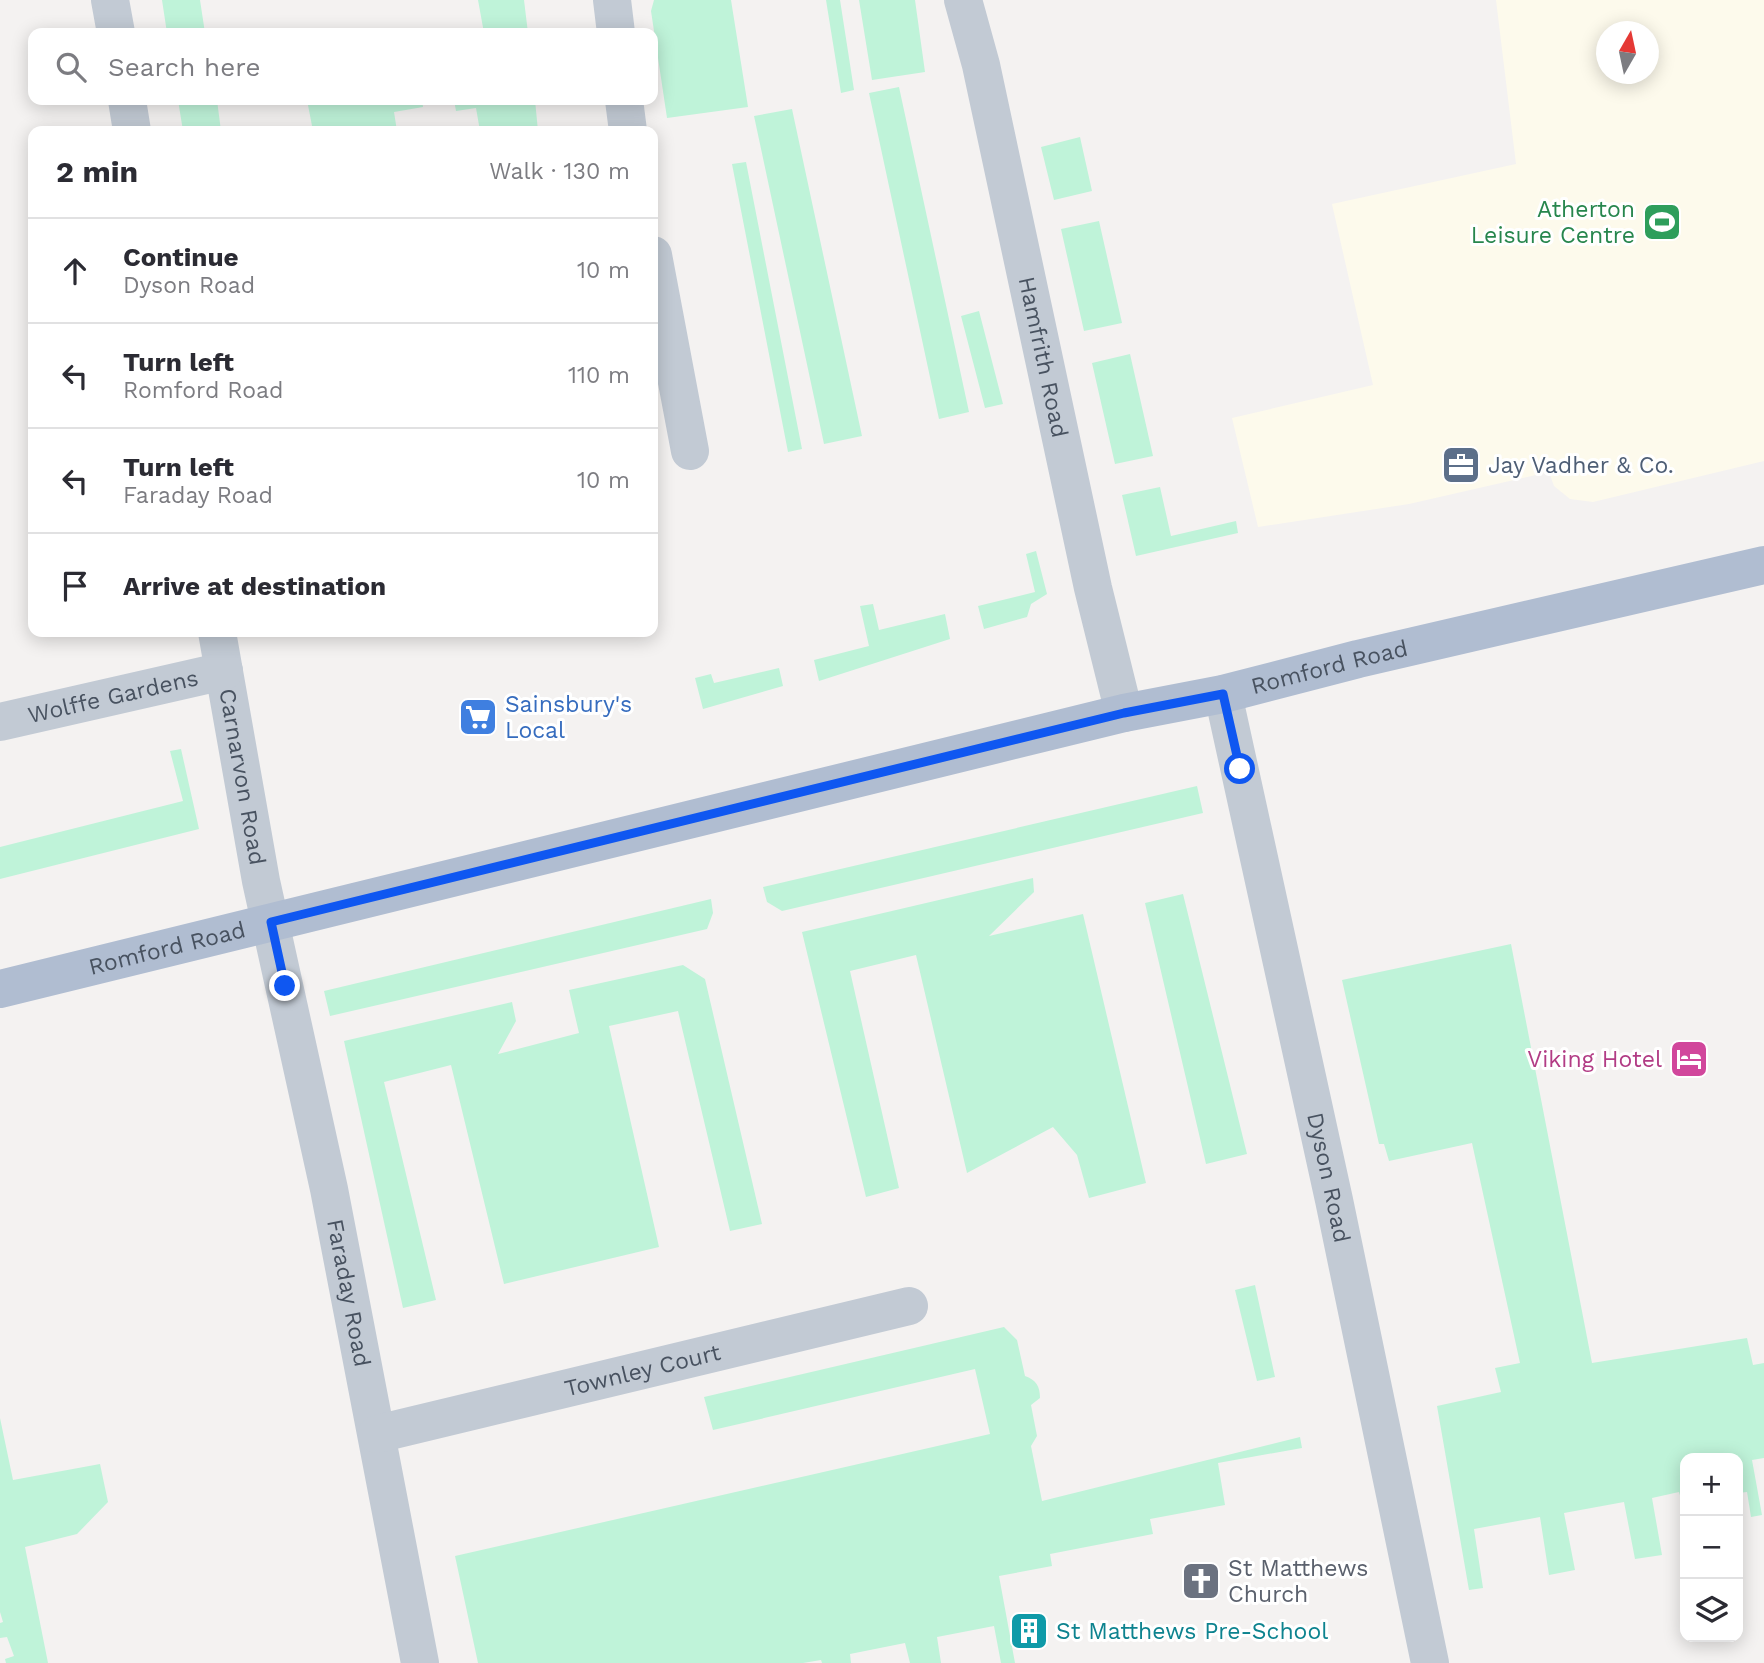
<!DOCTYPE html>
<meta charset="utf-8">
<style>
:root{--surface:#fff;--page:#f2f2f3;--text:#2b2b33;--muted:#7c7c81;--line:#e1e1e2}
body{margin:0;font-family:"Work Sans",sans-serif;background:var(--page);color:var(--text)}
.controls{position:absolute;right:21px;bottom:21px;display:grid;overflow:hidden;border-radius:14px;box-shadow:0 4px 18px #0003}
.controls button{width:63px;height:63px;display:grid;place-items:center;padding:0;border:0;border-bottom:2px solid var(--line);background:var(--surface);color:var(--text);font:35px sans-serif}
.compass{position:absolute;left:1596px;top:21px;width:63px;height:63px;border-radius:50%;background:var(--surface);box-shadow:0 4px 18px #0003;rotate:9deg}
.stop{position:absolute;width:21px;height:21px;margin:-16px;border:5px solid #0f57f1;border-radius:50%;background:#fff}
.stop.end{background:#0f57f1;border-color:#fff;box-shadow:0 2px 7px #0008}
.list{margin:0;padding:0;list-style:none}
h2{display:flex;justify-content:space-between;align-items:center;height:91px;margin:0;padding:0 28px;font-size:30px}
h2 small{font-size:23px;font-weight:400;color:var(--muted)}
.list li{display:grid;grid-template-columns:46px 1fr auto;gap:21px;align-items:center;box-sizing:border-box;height:105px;padding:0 28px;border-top:2px solid var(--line)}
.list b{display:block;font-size:26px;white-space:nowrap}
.list p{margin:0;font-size:23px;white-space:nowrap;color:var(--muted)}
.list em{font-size:23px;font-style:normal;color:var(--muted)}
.icon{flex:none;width:38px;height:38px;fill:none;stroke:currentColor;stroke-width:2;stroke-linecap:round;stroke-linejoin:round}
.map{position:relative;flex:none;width:1764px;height:1663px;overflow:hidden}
.search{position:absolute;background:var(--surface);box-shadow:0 4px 18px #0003;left:28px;top:28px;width:630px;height:77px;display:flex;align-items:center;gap:18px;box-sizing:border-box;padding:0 24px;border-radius:14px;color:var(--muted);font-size:26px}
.panel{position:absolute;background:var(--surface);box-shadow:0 4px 18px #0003;left:28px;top:126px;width:630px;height:511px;border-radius:14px}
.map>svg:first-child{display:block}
.commercial{fill:#fdfaec;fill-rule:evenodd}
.green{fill:#bff3d9}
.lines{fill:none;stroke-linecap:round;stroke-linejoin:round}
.street{stroke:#c2cad4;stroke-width:38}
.primary{stroke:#b0bdd1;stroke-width:38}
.route{stroke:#0f57f1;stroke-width:9}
.labels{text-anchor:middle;stroke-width:6;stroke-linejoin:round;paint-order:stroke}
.leisure-label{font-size:23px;fill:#27864d;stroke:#fff;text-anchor:end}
.street-label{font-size:23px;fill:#485260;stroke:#fff}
.service-label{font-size:23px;fill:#4e5e75;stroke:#fff;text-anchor:start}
.shop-label{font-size:23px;fill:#366cbe;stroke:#fff;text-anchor:start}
.hotel-label{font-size:23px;fill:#b23c85;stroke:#fff;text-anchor:end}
.worship-label{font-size:23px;fill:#5b616d;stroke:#fff;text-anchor:start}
.culture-label{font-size:23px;fill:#0d838f;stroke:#fff;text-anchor:start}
</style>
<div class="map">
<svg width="1764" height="1663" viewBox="0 0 1764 1663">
<rect width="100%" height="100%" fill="#f4f2f1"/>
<path class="commercial" d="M 1496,0 L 1764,0 L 1764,461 L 1593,502 L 1570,499 L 1554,486 L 1549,472 L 1409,504 L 1258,527 L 1232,418 L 1373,385 L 1332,204 L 1516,164 ZM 1606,32 L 1648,32 L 1648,74 L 1606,74 Z"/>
<path class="green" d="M 162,0 L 200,0 L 205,33 L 167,33 Z
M 478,0 L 524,0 L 528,33 L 484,33 Z
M 654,0 L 731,0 L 748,107 L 667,118 L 651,11 Z
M 826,0 L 840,0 L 854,90 L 841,93 Z
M 859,0 L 915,0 L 925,72 L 872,80 Z
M 899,87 L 969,412 L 939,419 L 869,93 Z
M 178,100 L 217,100 L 221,131 L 183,131 Z
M 307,100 L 422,100 L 423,107 L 394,112 L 397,131 L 313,131 Z
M 454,100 L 535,100 L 538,131 L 480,131 L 476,108 L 456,111 Z
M 792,109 L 862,436 L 824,444 L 754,116 Z
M 1080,137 L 1092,191 L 1054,200 L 1041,147 Z
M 746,162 L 802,449 L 788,452 L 732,164 Z
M 1099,221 L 1122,323 L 1084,331 L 1061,229 Z
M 979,311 L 1003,404 L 985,408 L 961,316 Z
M 1130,354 L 1153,456 L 1115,464 L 1092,363 Z
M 1160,487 L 1171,536 L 1236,521 L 1238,533 L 1136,556 L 1122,495 Z
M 1036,551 L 1047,594 L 1031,604 L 1027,617 L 984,629 L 978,606 L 1035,592 L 1026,554 Z
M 873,604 L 879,630 L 945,614 L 950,639 L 819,681 L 814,660 L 869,646 L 860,606 Z
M 779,668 L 783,686 L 703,709 L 695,678 L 711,674 L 714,683 Z
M 181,749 L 199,829 L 0,879 L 0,847 L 183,801 L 170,751 Z
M 1197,786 L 1203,813 L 782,911 L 767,902 L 763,887 Z
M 1033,878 L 1034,892 L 989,936 L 1083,914 L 1146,1183 L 1089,1198 L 1077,1155 L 1053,1127 L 967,1173 L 916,955 L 850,971 L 899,1188 L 866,1197 L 802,932 Z
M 1183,894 L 1247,1154 L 1206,1164 L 1145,903 Z
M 711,899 L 713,913 L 707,929 L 330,1016 L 324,991 Z
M 1511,944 L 1592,1363 L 1747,1338 L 1753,1365 L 1764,1363 L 1764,1458 L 1752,1460 L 1762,1515 L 1751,1517 L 1747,1492 L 1738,1493 L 1738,1458 L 1685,1458 L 1685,1501 L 1682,1502 L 1679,1492 L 1652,1498 L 1662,1555 L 1635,1559 L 1624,1502 L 1564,1513 L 1575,1570 L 1549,1575 L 1540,1517 L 1474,1529 L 1483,1588 L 1469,1590 L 1437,1406 L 1501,1392 L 1495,1368 L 1520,1363 L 1472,1143 L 1389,1161 L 1384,1144 L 1379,1144 L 1342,980 Z
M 683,965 L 705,979 L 762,1224 L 730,1231 L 678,1011 L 609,1026 L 659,1247 L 504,1284 L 451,1065 L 384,1082 L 436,1300 L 403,1308 L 344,1041 L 512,1002 L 516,1021 L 498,1054 L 579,1033 L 569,990 Z
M 1255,1285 L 1275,1377 L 1257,1381 L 1235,1290 Z
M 1004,1327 L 1017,1340 L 1025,1376 C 1036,1380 1040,1386 1040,1398 L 1031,1405 L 1037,1436 L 1031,1446 L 1042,1501 L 1300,1437 L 1302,1448 L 1218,1463 L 1225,1505 L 1150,1519 L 1153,1534 L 1050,1554 L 1052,1566 L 999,1576 L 1015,1663 L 1001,1663 L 994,1626 L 937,1637 L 941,1663 L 910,1663 L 905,1643 L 850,1654 L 851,1663 L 822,1663 L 821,1660 L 803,1663 L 478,1663 L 455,1556 L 990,1434 L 975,1369 L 713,1430 L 704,1397 Z
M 0,1418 L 13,1480 L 100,1464 L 108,1502 L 77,1534 L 25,1547 L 48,1663 L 6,1663 L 5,1659 L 14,1656 L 7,1637 L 0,1638 L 0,1623 L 3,1622 L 0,1612 Z"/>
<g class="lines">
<g class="street">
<path d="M 110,0 L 116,33"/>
<path d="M 612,0 L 616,33"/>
<path id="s1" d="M 963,0 L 981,65 L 1093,588 L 1124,713"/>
<path d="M 127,100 L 132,131"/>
<path d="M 624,100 L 628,131"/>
<path d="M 653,255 L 690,451"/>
<path id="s2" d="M 217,632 L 261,881 L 329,1189 L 420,1663"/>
<path id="s3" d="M 1223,694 L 1334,1200 L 1430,1663"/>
<path id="s4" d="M 0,722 L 224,671"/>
<path id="s5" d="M 377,1434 L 909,1306"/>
</g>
<path class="primary" id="s6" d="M 0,989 L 1124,713 L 1223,694 L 1358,659 L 1764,565"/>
</g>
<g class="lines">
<path class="route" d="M 285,986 L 271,922 L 1124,713 L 1223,694 L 1240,769"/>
</g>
<defs>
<symbol id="stadium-square" viewBox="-11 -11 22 22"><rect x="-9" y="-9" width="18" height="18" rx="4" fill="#2e9e5b" stroke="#fff"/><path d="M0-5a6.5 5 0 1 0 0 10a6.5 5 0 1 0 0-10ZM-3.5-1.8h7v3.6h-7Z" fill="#fff"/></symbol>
<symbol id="office-square" viewBox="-11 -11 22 22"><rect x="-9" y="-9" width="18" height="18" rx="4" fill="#5c6f8a" stroke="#fff"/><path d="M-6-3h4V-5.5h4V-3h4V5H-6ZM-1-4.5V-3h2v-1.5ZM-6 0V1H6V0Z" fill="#fff"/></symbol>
<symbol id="supermarket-square" viewBox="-11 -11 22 22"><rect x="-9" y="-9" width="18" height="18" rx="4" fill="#3f7fe0" stroke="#fff"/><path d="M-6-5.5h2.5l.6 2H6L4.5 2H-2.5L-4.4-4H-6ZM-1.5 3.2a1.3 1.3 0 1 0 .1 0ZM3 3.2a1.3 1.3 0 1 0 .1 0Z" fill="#fff"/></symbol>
<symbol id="hotel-square" viewBox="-11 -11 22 22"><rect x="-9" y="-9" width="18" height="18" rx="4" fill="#d1479c" stroke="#fff"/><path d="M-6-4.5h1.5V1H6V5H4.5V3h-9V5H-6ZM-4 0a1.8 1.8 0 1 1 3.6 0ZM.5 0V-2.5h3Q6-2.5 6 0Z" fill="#fff"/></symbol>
<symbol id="church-square" viewBox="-11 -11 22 22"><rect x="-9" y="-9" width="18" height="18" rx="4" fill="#6b7280" stroke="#fff"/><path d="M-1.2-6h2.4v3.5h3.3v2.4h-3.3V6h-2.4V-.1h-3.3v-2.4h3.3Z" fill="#fff"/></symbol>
<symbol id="building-square" viewBox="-11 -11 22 22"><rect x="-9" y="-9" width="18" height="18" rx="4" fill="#0f9aa8" stroke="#fff"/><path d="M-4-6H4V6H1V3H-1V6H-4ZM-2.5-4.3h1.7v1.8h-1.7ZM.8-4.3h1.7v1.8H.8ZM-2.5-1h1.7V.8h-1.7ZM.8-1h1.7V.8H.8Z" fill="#fff"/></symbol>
</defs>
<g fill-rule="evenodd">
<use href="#stadium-square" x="1640" y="200" width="44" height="44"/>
<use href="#office-square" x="1439" y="443" width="44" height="44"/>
<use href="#supermarket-square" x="456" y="695" width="44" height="44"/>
<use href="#hotel-square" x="1667" y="1037" width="44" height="44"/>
<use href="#church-square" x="1179" y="1559" width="44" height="44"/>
<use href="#building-square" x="1007" y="1609" width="44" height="44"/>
</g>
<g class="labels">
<g class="leisure-label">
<text x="1635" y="217">Atherton<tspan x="1635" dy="26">Leisure Centre</tspan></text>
</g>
<g class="street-label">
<text dy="8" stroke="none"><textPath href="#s1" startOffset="366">Hamfrith Road</textPath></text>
<text dy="8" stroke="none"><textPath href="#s6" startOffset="1368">Romford Road</textPath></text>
<text dy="8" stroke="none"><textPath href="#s4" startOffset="116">Wolffe Gardens</textPath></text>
<text dy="8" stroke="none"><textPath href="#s2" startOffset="147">Carnarvon Road</textPath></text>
<text dy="8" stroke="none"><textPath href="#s6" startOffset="172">Romford Road</textPath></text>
<text dy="8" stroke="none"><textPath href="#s3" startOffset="495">Dyson Road</textPath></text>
<text dy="8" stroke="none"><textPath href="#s2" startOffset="674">Faraday Road</textPath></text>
<text dy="8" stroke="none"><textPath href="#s5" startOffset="273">Townley Court</textPath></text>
</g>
<g class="service-label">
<text x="1488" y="473">Jay Vadher &amp; Co.</text>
</g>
<g class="shop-label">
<text x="505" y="712">Sainsbury's<tspan x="505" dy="26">Local</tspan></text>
</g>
<g class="hotel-label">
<text x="1662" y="1067">Viking Hotel</text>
</g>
<g class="worship-label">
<text x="1228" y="1576">St Matthews<tspan x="1228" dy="26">Church</tspan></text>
</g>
<g class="culture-label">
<text x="1056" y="1639">St Matthews Pre-School</text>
</g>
</g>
</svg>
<div class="controls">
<button>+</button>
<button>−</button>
<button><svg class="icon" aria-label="layers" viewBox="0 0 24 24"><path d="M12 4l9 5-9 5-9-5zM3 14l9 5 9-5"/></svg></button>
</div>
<svg class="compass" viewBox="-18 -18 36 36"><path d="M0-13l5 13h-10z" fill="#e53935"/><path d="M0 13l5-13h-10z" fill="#7c7c81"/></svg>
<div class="stop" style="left:1240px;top:769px"></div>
<div class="stop end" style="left:285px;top:986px"></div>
<div class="search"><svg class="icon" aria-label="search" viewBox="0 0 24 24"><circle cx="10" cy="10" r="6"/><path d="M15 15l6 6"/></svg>Search here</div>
<section class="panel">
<h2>2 min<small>Walk · 130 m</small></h2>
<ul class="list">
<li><svg class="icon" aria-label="ahead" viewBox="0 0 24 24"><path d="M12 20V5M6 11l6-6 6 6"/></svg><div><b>Continue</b><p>Dyson Road</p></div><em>10 m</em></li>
<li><svg class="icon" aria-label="left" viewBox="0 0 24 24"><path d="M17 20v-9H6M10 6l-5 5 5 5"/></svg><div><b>Turn left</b><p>Romford Road</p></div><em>110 m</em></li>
<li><svg class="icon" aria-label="left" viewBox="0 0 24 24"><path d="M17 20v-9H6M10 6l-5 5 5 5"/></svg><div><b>Turn left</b><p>Faraday Road</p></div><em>10 m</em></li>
<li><svg class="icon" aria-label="arrive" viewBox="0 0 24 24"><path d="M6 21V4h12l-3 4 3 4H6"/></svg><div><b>Arrive at destination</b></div></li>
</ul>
</section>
</div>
